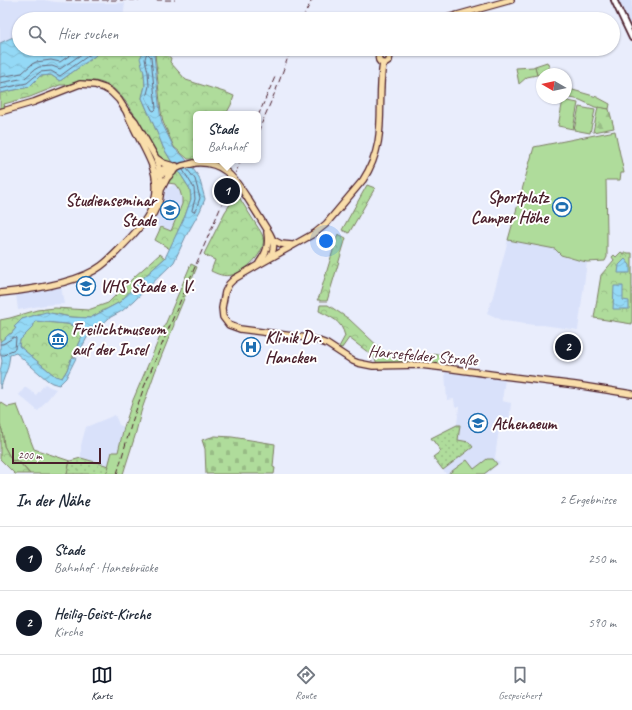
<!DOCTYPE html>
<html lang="de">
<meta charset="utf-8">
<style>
:root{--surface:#fff;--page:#f2f2f3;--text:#1f2937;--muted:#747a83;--line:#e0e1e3;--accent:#111827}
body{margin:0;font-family:Caveat,sans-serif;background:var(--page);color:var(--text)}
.compass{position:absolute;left:536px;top:68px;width:36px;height:36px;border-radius:50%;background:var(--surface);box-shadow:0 1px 3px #0004;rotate:279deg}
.scale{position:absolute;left:12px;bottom:10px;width:89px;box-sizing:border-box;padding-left:4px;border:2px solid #4a1f2b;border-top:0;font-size:11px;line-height:14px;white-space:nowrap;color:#4a1f2b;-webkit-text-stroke:3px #fff;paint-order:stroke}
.you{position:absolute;left:326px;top:241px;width:14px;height:14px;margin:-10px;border:3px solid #fff;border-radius:50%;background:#1a73e8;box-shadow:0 0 0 6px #1a73e833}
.badge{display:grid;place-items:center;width:26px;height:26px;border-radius:50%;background:var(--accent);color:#fff;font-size:13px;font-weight:700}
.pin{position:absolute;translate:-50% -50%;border:2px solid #fff;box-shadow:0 1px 4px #0006}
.popup{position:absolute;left:193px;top:111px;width:68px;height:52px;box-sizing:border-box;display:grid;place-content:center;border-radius:6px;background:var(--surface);filter:drop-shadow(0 1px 3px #0005);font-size:13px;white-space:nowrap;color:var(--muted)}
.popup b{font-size:15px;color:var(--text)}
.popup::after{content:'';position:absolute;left:50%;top:100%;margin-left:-8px;border:8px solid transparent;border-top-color:var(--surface)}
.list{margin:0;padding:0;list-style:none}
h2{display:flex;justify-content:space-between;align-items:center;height:52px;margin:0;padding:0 16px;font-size:17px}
h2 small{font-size:13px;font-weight:400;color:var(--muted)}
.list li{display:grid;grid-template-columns:26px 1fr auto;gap:12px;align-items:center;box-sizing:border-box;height:64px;padding:0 16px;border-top:1px solid var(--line)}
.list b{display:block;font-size:15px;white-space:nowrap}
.list p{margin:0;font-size:13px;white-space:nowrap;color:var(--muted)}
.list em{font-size:13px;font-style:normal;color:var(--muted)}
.icon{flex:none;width:22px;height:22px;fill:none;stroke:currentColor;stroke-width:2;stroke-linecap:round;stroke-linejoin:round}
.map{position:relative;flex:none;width:632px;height:474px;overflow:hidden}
.search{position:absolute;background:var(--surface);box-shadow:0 1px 3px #0004;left:12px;right:12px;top:12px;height:44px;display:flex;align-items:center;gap:10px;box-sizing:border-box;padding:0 14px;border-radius:22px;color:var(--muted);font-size:15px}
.sheet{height:180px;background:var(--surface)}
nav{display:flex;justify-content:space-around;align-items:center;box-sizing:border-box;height:56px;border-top:1px solid var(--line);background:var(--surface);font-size:11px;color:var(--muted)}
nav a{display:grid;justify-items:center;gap:2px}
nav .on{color:var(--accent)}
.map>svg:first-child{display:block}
.built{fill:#d9e1fa}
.grass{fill:#afdc9b;stroke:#7c7e63}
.forest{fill:url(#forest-firs);stroke:#7c7e63}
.cemetery{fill:url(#cemetery-stones);stroke:#7c7e63}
.park{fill:url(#park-crowns);stroke:#7c7e63}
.garden{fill:url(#garden-dots);stroke:#7c7e63}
.water{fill:url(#water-waves);stroke:#768fa5}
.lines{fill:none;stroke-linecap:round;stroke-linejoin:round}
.shore{stroke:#68697c;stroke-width:1}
.minor-casing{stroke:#4a1f2b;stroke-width:8}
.major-casing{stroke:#4a1f2b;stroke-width:8}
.minor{stroke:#fff;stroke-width:4.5}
.major{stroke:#f9deab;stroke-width:5.5}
.rail{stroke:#4a1f2b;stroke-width:1;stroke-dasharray:6 3;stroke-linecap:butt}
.major-bridge-casing{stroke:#4a1f2b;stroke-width:8;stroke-linecap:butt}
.major-bridge{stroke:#f9deab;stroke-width:5.5}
.labels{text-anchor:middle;stroke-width:4;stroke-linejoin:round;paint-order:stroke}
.poi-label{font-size:17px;font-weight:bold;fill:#4a1f2b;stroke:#fff;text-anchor:start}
.street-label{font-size:17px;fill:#4a1f2b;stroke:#fff}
</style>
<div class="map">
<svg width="632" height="474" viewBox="0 0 632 474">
<defs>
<pattern id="forest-firs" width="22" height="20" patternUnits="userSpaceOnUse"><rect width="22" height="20" fill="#afdc9b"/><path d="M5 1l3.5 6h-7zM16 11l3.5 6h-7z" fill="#98bc86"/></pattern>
<pattern id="cemetery-stones" width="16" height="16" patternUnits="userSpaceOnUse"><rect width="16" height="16" fill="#afdc9b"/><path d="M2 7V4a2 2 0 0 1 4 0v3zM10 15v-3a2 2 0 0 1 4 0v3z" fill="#98bc86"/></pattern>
<pattern id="park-crowns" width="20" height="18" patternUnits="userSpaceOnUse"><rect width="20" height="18" fill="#afdc9b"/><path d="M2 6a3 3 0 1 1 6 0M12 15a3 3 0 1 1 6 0" fill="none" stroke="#98bc86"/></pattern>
<pattern id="garden-dots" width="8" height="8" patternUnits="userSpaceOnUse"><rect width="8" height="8" fill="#afdc9b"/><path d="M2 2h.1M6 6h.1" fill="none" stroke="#98bc86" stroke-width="1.8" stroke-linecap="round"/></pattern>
<pattern id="water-waves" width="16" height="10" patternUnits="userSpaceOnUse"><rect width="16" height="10" fill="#94d9f6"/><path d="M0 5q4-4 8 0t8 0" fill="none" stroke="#81bad3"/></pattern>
</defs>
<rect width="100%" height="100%" fill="#e9edfc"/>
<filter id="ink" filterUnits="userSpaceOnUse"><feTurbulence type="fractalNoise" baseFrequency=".025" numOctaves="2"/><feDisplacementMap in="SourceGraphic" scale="8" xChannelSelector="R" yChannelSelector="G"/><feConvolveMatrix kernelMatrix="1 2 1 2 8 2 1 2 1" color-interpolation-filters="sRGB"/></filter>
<g filter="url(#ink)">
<path class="built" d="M 0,0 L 44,0 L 55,2 L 82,3 L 125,3 L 123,19 L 19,19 L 19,36 L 11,38 L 0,43 Z
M 618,0 L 632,0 L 632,28 L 631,28 Z
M 175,184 L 180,191 L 182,198 L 182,204 L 171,231 L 153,224 L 162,205 L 166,189 Z
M 508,240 L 556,249 L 561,255 L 569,258 L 587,262 L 578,330 L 543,325 L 534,325 L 504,321 L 487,313 L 493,296 Z
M 61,286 L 64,304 L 45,305 L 18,310 L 16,294 Z
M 445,372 L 505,379 L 502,401 L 511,403 L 509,421 L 500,420 L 495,458 L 500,463 L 486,474 L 446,474 L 433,457 L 441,451 L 431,438 L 457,424 L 459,407 L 455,407 L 454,399 L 447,400 Z
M 45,384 L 50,387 L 56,389 L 38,411 L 19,395 L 25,387 L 36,395 Z
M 115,415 L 119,425 L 124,427 L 118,452 L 112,452 L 109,466 L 81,458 L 81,445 L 86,427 Z"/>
<path class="grass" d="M 535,66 L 537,75 L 527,77 L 519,84 L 516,68 L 533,67 Z
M 566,88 L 597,97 L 610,104 L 609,109 L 595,107 L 580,100 L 566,97 Z
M 563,100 L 578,103 L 573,129 L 558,126 Z
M 579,107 L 595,110 L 590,133 L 574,130 Z
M 615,131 L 624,173 L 621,173 L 620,180 L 606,180 L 607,234 L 607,257 L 605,261 L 587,262 L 578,260 L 561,255 L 555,249 L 508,240 L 534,147 Z
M 191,264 L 197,267 L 174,323 L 174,325 L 155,372 L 141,412 L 135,436 L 123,474 L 106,474 L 112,452 L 118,452 L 124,427 L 133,400 Z
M 0,402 L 8,407 L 17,405 L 34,449 L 70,461 L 67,474 L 30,474 L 18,460 L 12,461 L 4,446 L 2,430 L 0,425 Z
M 487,459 L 493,459 L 497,464 L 484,474 L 448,474 L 467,460 L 474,469 Z"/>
<path class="forest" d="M 598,107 L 609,109 L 614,128 L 593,132 Z"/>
<path class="cemetery" d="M 215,436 L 232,437 L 275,444 L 273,467 L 275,468 L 274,474 L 206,474 L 205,449 L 202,440 Z"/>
<path class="park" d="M 101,49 L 145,49 L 144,73 L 145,86 L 142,98 L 159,137 L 163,147 L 173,164 L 181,175 L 190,189 L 191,199 L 185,216 L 170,249 L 155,240 L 161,227 L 171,231 L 182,204 L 182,198 L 180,191 L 175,184 L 168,183 L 172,178 L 164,161 L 159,158 C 149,140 127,96 111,87 C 106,84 98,81 93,81 C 81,79 71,86 60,85 L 30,97 L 4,104 L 5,107 L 0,108 L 0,93 L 29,87 L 40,76 L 51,75 L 60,81 L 95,56 Z
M 152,49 C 161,49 164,54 171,58 L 170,62 L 186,80 L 227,93 L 234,96 L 231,105 L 226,114 L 196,114 L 196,159 L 188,159 L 174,147 L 163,122 L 161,112 L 155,54 Z
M 547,62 L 551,71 L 537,75 L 535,66 Z
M 367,185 L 375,188 L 349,233 L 342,230 Z
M 237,194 C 244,205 250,215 257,226 C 259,229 262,233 263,237 C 267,252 245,272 232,275 C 224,277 217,274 211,271 L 215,260 L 206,256 L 204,254 L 225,212 Z
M 338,234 L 346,238 L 327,301 L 320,301 L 320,300 L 317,300 L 319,297 Z
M 621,252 L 624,254 L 624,253 L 632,253 L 632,324 L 594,318 L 601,275 L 614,260 L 612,257 L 614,255 L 616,257 Z
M 160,254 L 165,258 L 141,280 L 120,302 L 90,318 L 70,317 L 57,314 L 37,314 L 28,318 L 22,319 L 14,327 L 16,328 L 11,334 L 9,334 C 6,338 3,339 0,342 L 0,320 L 10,318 L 37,310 L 55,308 L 88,310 L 108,303 L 135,276 Z
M 320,305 L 328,305 L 349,319 L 383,351 L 396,355 L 428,355 L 439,354 L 442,363 L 438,364 L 377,363 L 373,356 L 349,338 L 342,348 L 339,347 L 345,336 C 341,320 332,318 319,311 Z
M 35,321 L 67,324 L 84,329 L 84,332 L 78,344 L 73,357 L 71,359 L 67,370 L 62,378 L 55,376 L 19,346 L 20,340 L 33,327 Z
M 0,425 L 2,430 L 4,446 L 12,461 L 17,460 L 30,474 L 15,474 L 0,459 Z"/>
<path class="garden" d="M 457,425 L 460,425 L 458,440 L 469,442 L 473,447 L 443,470 L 433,457 L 441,451 L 431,438 Z
M 81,458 L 109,466 L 106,474 L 67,474 L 70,461 Z"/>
<path class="water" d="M 19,36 L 19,49 L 101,49 L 95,56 L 60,81 L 51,75 L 40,76 L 29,87 L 0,93 L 0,43 L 11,38 Z
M 145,49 L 151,49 L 154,54 L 160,113 L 162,123 L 174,148 L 184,157 L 199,177 L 205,199 L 200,211 L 186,236 L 174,262 L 134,301 L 122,311 L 109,318 L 95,331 L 89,334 L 77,356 L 74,356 L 78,344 L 84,332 L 84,329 L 67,324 L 35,321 L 33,327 L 20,340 L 19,346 L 55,376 L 62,378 L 67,370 L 71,359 L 73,357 L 76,358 L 66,378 L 59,385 L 52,383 L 47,380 L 16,353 L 10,355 L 8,367 L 0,389 L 0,372 L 2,361 L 0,351 L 0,342 C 3,339 6,338 9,334 L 11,334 L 16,328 L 14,327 L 22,319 L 46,312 L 70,317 L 90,318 L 120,302 L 141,280 L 165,258 L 185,216 L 191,199 L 190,189 L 181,175 L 173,164 L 163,147 L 159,137 L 142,98 L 145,86 L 144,73 L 140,58 Z
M 625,259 L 630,265 L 630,273 L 618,273 L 619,265 Z
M 614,286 L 623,286 L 623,300 L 629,301 L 629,309 L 613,309 Z"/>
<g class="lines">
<path class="shore" d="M 148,54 L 151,57 L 156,109 L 154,111 L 152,110 L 146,98 L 149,86 L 148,72 L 145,59 L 146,55 Z
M 0,77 L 22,73 L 32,64 L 36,62 L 51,60 L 60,62 L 79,49
M 0,83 L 25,78 L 34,70 L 39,67 L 52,66 L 60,69 L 89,49
M 0,89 L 27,83 L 40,72 L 51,71 L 60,76 L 92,53 L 96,49
M 183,170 L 194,188 L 195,199 L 192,210 L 192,211 L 194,212 L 196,209 L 200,198 L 195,179 L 187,169
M 0,344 L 3,344 L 14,337 L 16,338 L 15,349 L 8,352 L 5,355 L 0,355"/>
<defs>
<path id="minor" d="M 614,0 L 632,38"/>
<path id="major" d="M 443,19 L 511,0
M378.5 58a5.5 5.5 0 1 1 11 0a5.5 5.5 0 1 1-11 0Z
M 383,63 C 376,106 389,140 363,180 L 326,224 L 315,233 L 258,265 L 234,279 L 229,284 L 225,292 L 222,308 L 223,317 L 229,325 L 240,329 L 308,338 L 319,341 L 327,344 L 353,361 L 358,363 L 373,366 L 420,365 L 446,368 L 504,376 L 576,385 L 632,394
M 0,112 L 34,102 L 80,84 L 95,85 L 104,88 L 111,92 L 119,100 L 126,111 L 135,121 L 156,158 L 158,165 L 161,178 L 161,190 L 159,202 L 153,214
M 156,158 L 163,163 L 173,166
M 157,172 C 166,176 174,169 182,166 C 186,165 191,164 195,163
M 158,172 L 163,169 L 176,166
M 162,188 L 167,178 L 173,172
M 248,199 L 270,234 C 275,243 275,251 268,259
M 273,240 L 281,244 L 292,245
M 259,263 C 267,252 269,245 267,232
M 0,293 C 29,290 79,283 101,266 C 112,258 123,245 132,236 C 146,221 158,204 156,183 C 155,169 149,158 143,146 C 137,134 131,123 126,111"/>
</defs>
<use href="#minor" class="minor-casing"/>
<use href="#major" class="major-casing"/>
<use href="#minor" class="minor"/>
<use href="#major" class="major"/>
<path class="rail" d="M 66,0 L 175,0
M 302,19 L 312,0
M 258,116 L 275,77
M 258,132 L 276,90 L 291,49
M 117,474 L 132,422 L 144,387 L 182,297 L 241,160"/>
<defs>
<path id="major-bridge" d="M 195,163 C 223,161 234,177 248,199"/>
</defs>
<use href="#major-bridge" class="major-bridge-casing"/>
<use href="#major-bridge" class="major-bridge"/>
</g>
</g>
<defs>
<symbol id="stadium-ring" viewBox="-11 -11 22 22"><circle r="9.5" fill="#fff" stroke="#1f6fb2" stroke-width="1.5"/><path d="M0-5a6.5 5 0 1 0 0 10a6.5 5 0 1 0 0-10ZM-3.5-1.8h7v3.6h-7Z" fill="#1f6fb2"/></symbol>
<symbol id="university-ring" viewBox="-11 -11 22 22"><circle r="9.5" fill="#fff" stroke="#1f6fb2" stroke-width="1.5"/><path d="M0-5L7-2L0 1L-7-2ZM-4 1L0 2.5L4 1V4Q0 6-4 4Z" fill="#1f6fb2"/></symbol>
<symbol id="museum-ring" viewBox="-11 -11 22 22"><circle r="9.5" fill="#fff" stroke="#1f6fb2" stroke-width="1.5"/><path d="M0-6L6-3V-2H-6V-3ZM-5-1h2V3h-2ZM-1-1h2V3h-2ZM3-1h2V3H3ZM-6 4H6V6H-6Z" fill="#1f6fb2"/></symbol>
<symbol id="hospital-ring" viewBox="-11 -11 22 22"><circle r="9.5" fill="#fff" stroke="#1f6fb2" stroke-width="1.5"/><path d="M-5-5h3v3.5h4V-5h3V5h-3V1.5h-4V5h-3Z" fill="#1f6fb2"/></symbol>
<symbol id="school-ring" viewBox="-11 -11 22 22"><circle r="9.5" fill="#fff" stroke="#1f6fb2" stroke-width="1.5"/><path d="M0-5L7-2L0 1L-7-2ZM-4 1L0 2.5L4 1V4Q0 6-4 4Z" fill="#1f6fb2"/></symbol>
</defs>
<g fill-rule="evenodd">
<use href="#stadium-ring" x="551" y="196" width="22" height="22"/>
<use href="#university-ring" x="159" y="199" width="22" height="22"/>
<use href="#university-ring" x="75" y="275" width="22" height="22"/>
<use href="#museum-ring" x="47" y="328" width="22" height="22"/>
<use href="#hospital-ring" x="240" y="336" width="22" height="22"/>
<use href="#school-ring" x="467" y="412" width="22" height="22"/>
</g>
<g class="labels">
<g class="poi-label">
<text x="548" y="203" text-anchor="end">Sportplatz<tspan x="548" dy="20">Camper Höhe</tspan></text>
<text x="156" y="206" text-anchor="end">Studienseminar<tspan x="156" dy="20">Stade</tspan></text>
<text x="100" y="292">VHS Stade e. V.</text>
<text x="72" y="335">Freilichtmuseum<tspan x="72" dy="20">auf der Insel</tspan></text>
<text x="265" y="343">Klinik Dr.<tspan x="265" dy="20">Hancken</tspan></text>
<text x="492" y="429">Athenaeum</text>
</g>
<g class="street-label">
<text transform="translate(423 355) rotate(5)" y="6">Harsefelder Straße</text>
</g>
</g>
</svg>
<svg class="compass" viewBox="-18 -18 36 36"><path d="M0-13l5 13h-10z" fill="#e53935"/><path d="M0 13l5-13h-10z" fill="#747a83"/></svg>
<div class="scale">200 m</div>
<div class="you"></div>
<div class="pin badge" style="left:227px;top:191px">1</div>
<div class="popup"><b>Stade</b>Bahnhof</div>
<div class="pin badge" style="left:568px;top:347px">2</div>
<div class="search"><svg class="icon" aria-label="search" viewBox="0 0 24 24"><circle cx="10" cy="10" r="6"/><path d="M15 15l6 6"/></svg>Hier suchen</div>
</div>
<section class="sheet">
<h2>In der Nähe<small>2 Ergebnisse</small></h2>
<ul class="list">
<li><span class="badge">1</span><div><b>Stade</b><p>Bahnhof · Hansebrücke</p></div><em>250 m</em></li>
<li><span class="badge">2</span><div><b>Heilig-Geist-Kirche</b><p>Kirche</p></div><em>590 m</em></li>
</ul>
</section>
<nav>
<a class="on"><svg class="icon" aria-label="map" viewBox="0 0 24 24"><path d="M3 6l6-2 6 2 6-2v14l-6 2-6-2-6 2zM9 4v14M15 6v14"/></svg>Karte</a>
<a><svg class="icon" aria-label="directions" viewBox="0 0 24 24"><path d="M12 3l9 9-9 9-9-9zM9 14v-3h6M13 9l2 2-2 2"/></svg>Route</a>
<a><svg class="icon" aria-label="saved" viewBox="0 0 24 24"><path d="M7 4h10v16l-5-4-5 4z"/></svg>Gespeichert</a>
</nav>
